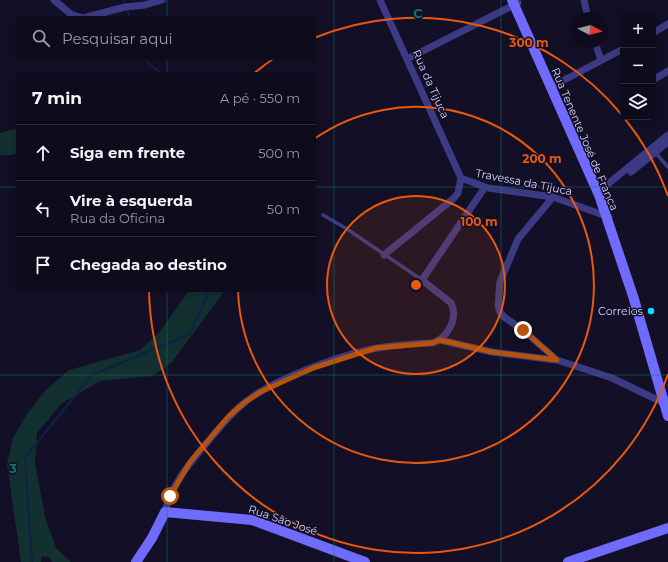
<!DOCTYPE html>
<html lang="pt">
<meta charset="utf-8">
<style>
:root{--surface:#0e0b1c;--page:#171425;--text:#f1f3f6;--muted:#9b9ba3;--line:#2e2b3b}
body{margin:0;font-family:Montserrat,sans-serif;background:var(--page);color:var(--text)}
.controls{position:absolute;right:12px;top:12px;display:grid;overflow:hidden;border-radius:8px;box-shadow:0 2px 6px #0003}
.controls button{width:36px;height:36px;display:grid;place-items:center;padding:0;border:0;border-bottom:1px solid var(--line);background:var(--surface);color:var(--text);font:20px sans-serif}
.compass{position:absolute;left:572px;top:12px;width:36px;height:36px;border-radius:50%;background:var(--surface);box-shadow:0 2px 6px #0003;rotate:97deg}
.stop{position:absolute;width:12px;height:12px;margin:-9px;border:3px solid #b45309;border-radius:50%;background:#fff}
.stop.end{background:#b45309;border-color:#fff;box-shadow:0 1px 4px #0008}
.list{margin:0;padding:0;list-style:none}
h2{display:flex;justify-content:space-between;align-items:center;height:52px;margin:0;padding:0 16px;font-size:17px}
h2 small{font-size:13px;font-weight:400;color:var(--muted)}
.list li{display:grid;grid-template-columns:26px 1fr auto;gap:12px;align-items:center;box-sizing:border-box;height:56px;padding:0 16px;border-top:1px solid var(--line)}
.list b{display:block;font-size:15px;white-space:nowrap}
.list p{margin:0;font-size:13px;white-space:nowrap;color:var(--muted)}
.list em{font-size:13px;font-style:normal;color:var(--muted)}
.icon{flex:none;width:22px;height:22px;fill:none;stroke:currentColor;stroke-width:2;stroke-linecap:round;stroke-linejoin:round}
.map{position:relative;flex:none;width:668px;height:562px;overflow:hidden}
.search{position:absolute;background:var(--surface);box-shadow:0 2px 6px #0003;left:16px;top:16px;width:300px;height:44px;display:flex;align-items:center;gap:10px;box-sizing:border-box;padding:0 14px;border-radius:8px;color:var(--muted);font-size:15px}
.panel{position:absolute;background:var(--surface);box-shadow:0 2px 6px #0003;left:16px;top:72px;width:300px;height:220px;border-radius:8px}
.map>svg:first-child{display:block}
.green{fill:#12302f}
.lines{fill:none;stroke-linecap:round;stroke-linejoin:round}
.stream{stroke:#0c2248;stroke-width:2}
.lane{stroke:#3d3a85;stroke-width:3.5}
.street{stroke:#3d3a85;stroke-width:7}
.secondary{stroke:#6f6bff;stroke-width:10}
.route{stroke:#b45309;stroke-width:5}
.grid{fill:none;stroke:#0f766e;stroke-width:1;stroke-opacity:0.55}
.ring{fill:none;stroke:#e8590c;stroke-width:2}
.poi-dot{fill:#00e5ff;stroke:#130f26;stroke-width:1.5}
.labels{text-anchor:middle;stroke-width:3;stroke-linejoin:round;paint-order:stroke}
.street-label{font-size:11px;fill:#d9d4ff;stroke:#130f26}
.poi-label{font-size:11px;fill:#d9d4ff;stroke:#130f26;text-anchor:end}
.grid-label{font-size:13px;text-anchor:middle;font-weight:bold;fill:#0f766e;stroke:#130f26;stroke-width:3;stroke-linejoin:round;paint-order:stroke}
.centre{fill:#e8590c;stroke:#130f26;stroke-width:2}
.ring-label{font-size:12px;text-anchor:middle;font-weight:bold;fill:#e8590c;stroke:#130f26;stroke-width:3;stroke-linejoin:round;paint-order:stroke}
</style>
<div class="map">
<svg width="668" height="562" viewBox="0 0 668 562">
<rect width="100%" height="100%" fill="#130f26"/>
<path class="green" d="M 19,128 L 19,152 L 12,155 L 0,155 L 0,133 Z
M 190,289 L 226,289 L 172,362 L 163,369 L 152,376 L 100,381 L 62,403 L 37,433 L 35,463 L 45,517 L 56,548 L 71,562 L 52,562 L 49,557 L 42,556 L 41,562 L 21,562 L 7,464 L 13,438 L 27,414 L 45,391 L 69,370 L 140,350 L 158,334 Z"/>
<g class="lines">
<path class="stream" d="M 124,2 L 125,0
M 128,12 L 130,19
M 142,57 L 163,75
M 32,562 L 25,457 L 92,375 L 190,334 L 210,289"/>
<path class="lane" d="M 655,152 L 668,167
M 323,215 L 347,229 L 422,280"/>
<path class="street" d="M 54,0 L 72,15 L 83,18 L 125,7 L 145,5 L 162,0
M 380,0 L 461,178
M 584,0 L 588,18
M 653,33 L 668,24
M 595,42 L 601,60
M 407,59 L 518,3
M 653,80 L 668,71
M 551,87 L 623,49
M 631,172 L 668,142
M 461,178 L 488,188 L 553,197 L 609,217
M 598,192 L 668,135
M 553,197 L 518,239 L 500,282 L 498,306 L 500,312 L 504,317 L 523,330 L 557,360 L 612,378 L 666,404
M 384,255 L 453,199 L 458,193 L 461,178
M 440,340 L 492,352 L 555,360
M 165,512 C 171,486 188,465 205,445 C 217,431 229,415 244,403 C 272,380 342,354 378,348 C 395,345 414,344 432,343 C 447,339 459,318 451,303 L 422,280 L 485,187"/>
<path class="secondary" d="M 512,0 L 599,195 L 633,296 L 668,416
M 136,562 L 152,538 L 165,512 L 252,520 L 365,562
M 568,562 L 668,528"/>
</g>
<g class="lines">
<path class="route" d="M 170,496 L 190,462 L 229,416 L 244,403 L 260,392 L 313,368 L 376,348 L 432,343 L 440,340 L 492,352 L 557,360 L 523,330"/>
</g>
<path class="grid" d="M 167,0 L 167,19M 334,0 L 334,562M 501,0 L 501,562M 167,57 L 167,75M 0,187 L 19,187M 313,187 L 668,187M 167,289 L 167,562M 0,375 L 668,375"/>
<circle cx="416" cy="285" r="89" fill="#e8590c" fill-opacity=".12"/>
<g class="ring">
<circle cx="416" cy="285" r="89"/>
<path d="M314 139A178 178 0 1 1 238 290"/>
<path d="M668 374A267 267 0 0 1 149 290M252 75A267 267 0 0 1 276 57M314 38A267 267 0 0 1 622 115M625 119A267 267 0 0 1 668 196"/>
</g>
<circle class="poi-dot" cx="651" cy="311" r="4"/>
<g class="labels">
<g class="street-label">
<text transform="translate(431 84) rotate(66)" y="4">Rua da Tijuca</text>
<text transform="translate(585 139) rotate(67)" y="4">Rua Tenente José de Franca</text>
<text transform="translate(524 182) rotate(11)" y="4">Travessa da Tijuca</text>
<text transform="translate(283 520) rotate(19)" y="4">Rua São José</text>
</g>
<g class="poi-label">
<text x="643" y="315">Correios</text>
</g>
</g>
<g class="grid-label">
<text x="418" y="18">C</text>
<text x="13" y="473">3</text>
</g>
<circle cx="416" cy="285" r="6" class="centre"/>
<g class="ring-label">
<text x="529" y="47">300 m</text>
<text x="542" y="163">200 m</text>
<text x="479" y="226">100 m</text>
</g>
</svg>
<div class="controls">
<button>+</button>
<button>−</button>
<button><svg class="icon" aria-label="layers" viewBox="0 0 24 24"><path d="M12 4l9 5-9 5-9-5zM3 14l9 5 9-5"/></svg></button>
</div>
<svg class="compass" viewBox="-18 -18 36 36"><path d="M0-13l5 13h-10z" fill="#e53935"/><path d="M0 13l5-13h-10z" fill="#9b9ba3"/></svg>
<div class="stop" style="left:170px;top:496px"></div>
<div class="stop end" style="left:523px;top:330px"></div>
<div class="search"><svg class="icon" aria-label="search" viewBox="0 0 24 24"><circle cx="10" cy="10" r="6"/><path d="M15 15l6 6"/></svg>Pesquisar aqui</div>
<section class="panel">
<h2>7 min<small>A pé · 550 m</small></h2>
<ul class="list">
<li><svg class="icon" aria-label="ahead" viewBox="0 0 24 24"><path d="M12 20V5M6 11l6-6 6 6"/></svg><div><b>Siga em frente</b></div><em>500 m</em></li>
<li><svg class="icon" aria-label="left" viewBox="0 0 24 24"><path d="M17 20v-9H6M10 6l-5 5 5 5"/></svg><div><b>Vire à esquerda</b><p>Rua da Oficina</p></div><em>50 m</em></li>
<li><svg class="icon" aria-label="arrive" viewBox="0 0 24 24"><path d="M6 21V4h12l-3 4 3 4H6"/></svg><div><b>Chegada ao destino</b></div></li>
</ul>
</section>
</div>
